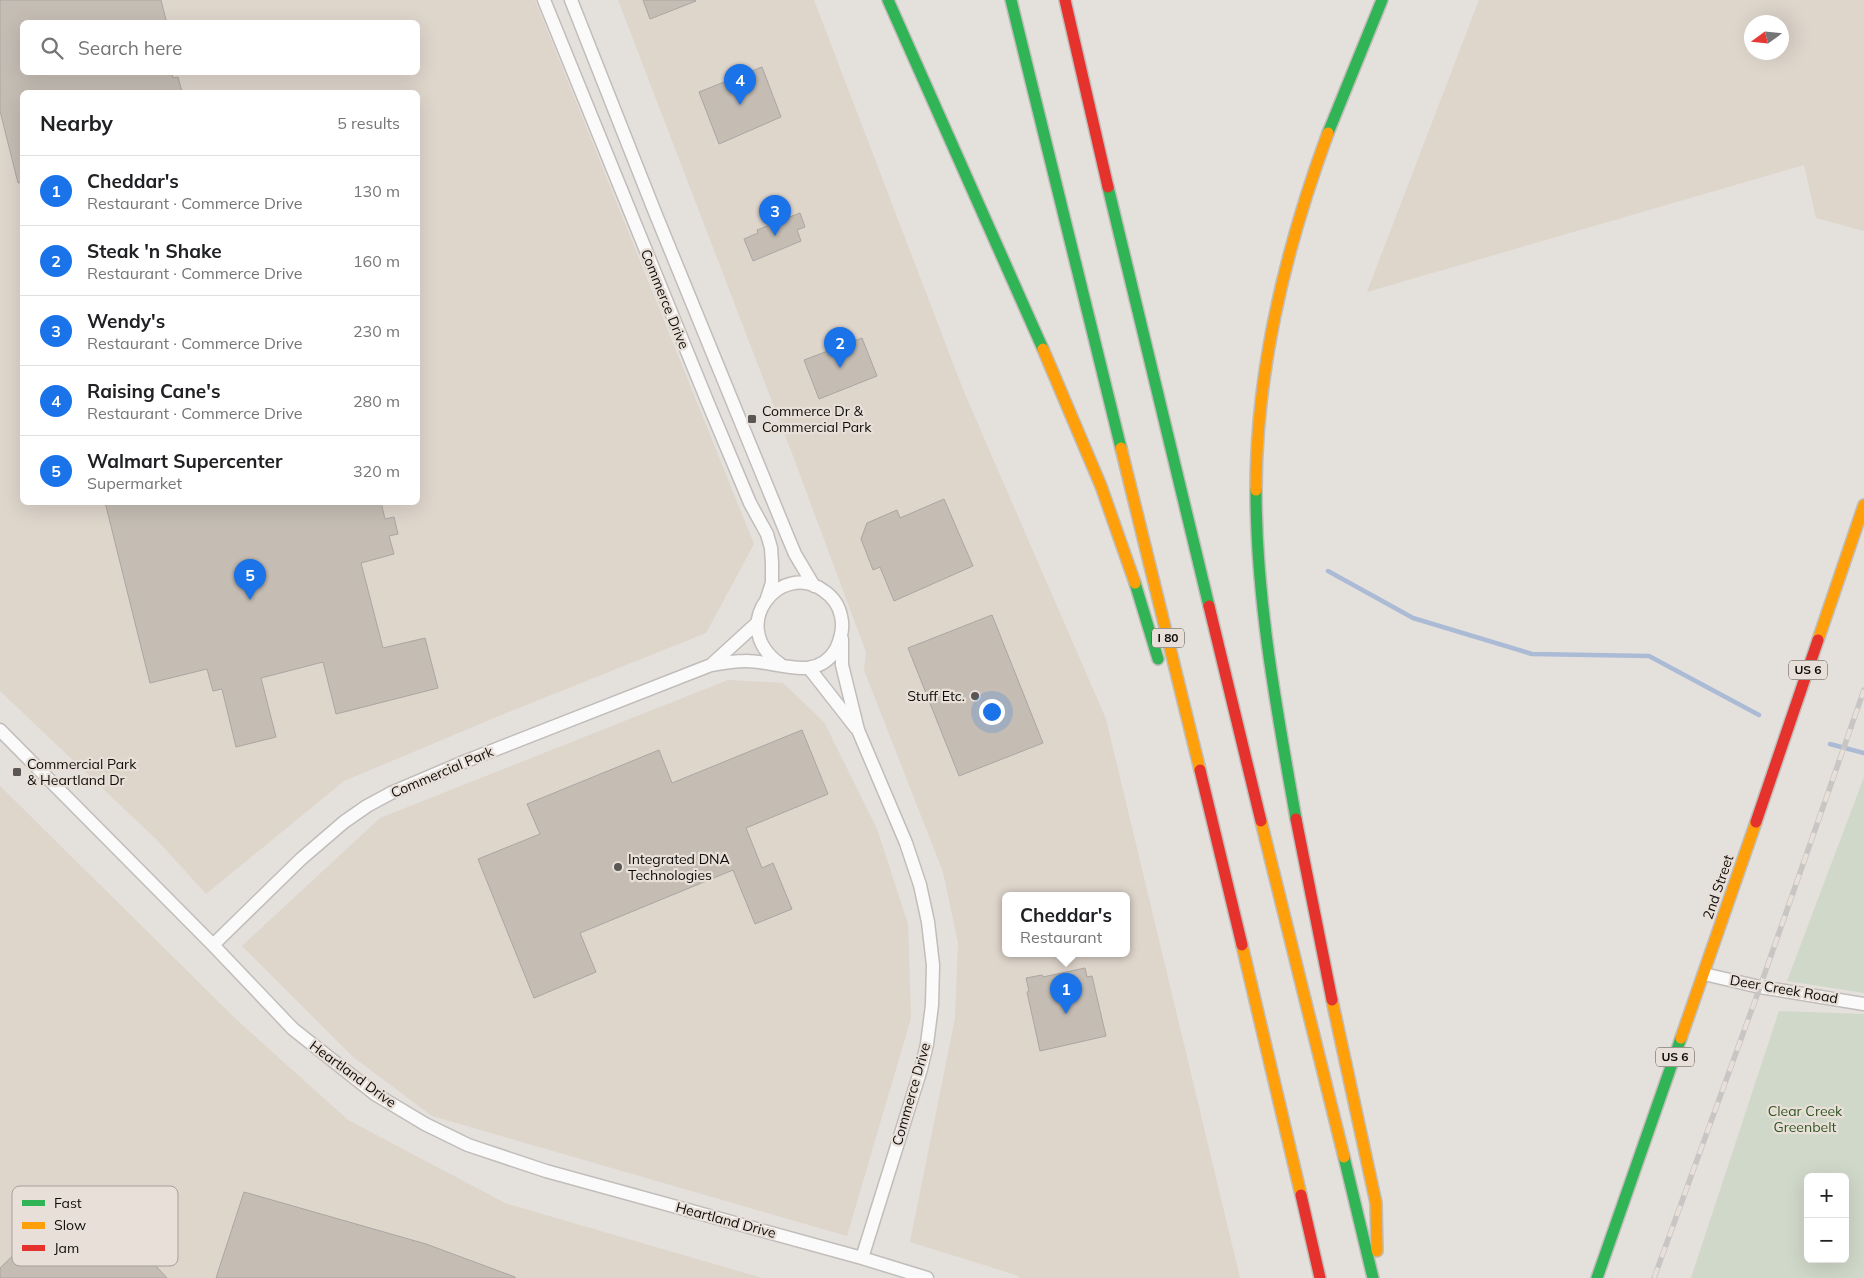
<!DOCTYPE html>
<meta charset="utf-8">
<style>
:root{--surface:#fff;--page:#f2f2f2;--text:#202124;--muted:#757577;--line:#e0e0e0;--accent:#1a73e8}
body{margin:0;font-family:Mulish,sans-serif;background:var(--page);color:var(--text)}
.controls{position:absolute;right:15px;bottom:15px;display:grid;overflow:hidden;border-radius:8px;box-shadow:0 5px 20px #0002}
.controls button{width:45px;height:45px;display:grid;place-items:center;padding:0;border:0;border-bottom:1px solid var(--line);background:var(--surface);color:var(--text);font:25px sans-serif}
.compass{position:absolute;left:1744px;top:15px;width:45px;height:45px;border-radius:50%;background:var(--surface);box-shadow:0 5px 20px #0002;rotate:255deg}
.you{position:absolute;left:991px;top:711px;width:18px;height:18px;margin:-12px;border:4px solid #fff;border-radius:50%;background:#1a73e8;box-shadow:0 0 0 8px #1a73e833}
.badge{display:grid;place-items:center;width:32px;height:32px;border-radius:50%;background:var(--accent);color:#fff;font-size:16px;font-weight:700}
.pin{position:absolute;translate:-50% -41px;filter:drop-shadow(0 1px 2px #0008)}
.pin::after{content:'';position:absolute;top:26px;width:18px;height:15px;background:inherit;clip-path:polygon(0 0,100% 0,50% 100%)}
.popup{position:absolute;left:1002px;top:892px;width:128px;height:65px;box-sizing:border-box;display:grid;place-content:center;border-radius:8px;background:var(--surface);filter:drop-shadow(0 1px 4px #0005);font-size:16px;white-space:nowrap;color:var(--muted)}
.popup b{font-size:19px;color:var(--text)}
.popup::after{content:'';position:absolute;left:50%;top:100%;margin-left:-10px;border:10px solid transparent;border-top-color:var(--surface)}
.list{margin:0;padding:0;list-style:none}
h2{display:flex;justify-content:space-between;align-items:center;height:65px;margin:0;padding:0 20px;font-size:21px}
h2 small{font-size:16px;font-weight:400;color:var(--muted)}
.list li{display:grid;grid-template-columns:32px 1fr auto;gap:15px;align-items:center;box-sizing:border-box;height:70px;padding:0 20px;border-top:1px solid var(--line)}
.list b{display:block;font-size:19px;white-space:nowrap}
.list p{margin:0;font-size:16px;white-space:nowrap;color:var(--muted)}
.list em{font-size:16px;font-style:normal;color:var(--muted)}
.icon{flex:none;width:28px;height:28px;fill:none;stroke:currentColor;stroke-width:2;stroke-linecap:round;stroke-linejoin:round}
.map{position:relative;flex:none;width:1864px;height:1278px;overflow:hidden}
.search{position:absolute;background:var(--surface);box-shadow:0 5px 20px #0002;left:20px;top:20px;width:400px;height:55px;display:flex;align-items:center;gap:12px;box-sizing:border-box;padding:0 18px;border-radius:8px;color:var(--muted);font-size:19px}
.panel{position:absolute;background:var(--surface);box-shadow:0 5px 20px #0002;left:20px;top:90px;width:400px;height:415px;border-radius:8px}
.map>svg:first-child{display:block}
.built{fill:#ded5cb;fill-rule:evenodd}
.green{fill:#d0d8c9;fill-rule:evenodd}
.lines{fill:none;stroke-linecap:round;stroke-linejoin:round}
.stream{stroke:#abbad5;stroke-width:4.5}
.building{fill:#c5bdb4;stroke:#a9a6a3}
.street-casing{stroke:#c0bdba;stroke-width:15}
.fast-casing{stroke:#c0bdba;stroke-width:14}
.slow-casing{stroke:#c0bdba;stroke-width:14}
.jam-casing{stroke:#c0bdba;stroke-width:14}
.street{stroke:#fbfafa;stroke-width:12}
.fast{stroke:#30b455;stroke-width:11}
.slow{stroke:#ff9f0a;stroke-width:11}
.jam{stroke:#e5322d;stroke-width:11}
.rail-casing{stroke:#c7c6c4;stroke-width:5.5}
.rail{stroke:#e8e0d8;stroke-width:4;stroke-dasharray:11;stroke-linecap:butt}
.poi-dot{fill:#595653;stroke:#e8e0d8;stroke-width:2}
.labels{text-anchor:middle;stroke-width:4.5;stroke-linejoin:round;paint-order:stroke}
.shield{fill:#e8e0d8;stroke:#4f4c47;stroke-width:1}
.shield-label{font-size:12px;font-weight:bold;fill:#0e0c09}
.street-label{font-size:14px;fill:#0e0c09;stroke:#e8e0d8}
.poi-label{font-size:14px;fill:#0e0c09;stroke:#e8e0d8;text-anchor:start}
.park-label{font-size:14px;fill:#2f5621;stroke:#e8e0d8}
.key{fill:#e8e0d8;stroke:#a7a09a;stroke-width:1}
.key-label{font-size:14px;fill:#0e0c09}
</style>
<div class="map">
<svg width="1864" height="1278" viewBox="0 0 1864 1278">
<rect width="100%" height="100%" fill="#e4e0dc"/>
<path class="built" d="M 0,0 L 535,0 L 754,544 L 706,633 L 506,713 L 344,781 L 206,894 L 157,840 L 0,691 ZM 22,22 L 418,22 L 418,72 L 22,72 ZM 22,92 L 418,92 L 418,502 L 22,502 Z
M 618,0 L 814,0 L 964,392 L 1106,719 L 1240,1278 L 1020,1278 L 1016,1275 L 910,1242 L 955,1018 L 958,943 L 943,872 L 864,670 L 866,652 L 793,456 ZM 1006,895 L 1126,895 L 1126,953 L 1006,953 Z
M 1479,0 L 1864,0 L 1864,231 L 1816,218 L 1804,165 L 1367,292 ZM 1752,22 L 1782,22 L 1782,52 L 1752,52 Z
M 728,680 L 783,683 L 824,722 L 877,829 L 908,924 L 911,1018 L 847,1236 L 432,1116 L 353,1057 L 242,946 L 380,818 Z
M 0,786 L 240,1023 L 348,1120 L 505,1203 L 762,1278 L 0,1278 Z"/>
<path class="green" d="M 1864,777 L 1864,993 L 1787,981 Z
M 1779,1011 L 1864,1014 L 1864,1278 L 1691,1278 ZM 1808,1177 L 1845,1177 L 1845,1259 L 1808,1259 Z"/>
<g class="lines">
<path class="stream" d="M 1328,571 L 1413,618 L 1532,654 L 1649,656 L 1759,715
M 1830,744 L 1864,753"/>
</g>
<path class="building" d="M 0,0 L 161,0 L 166,20 L 165,21 L 165,22 L 22,22 L 22,72 L 172,72 L 173,78 L 178,77 L 182,92 L 22,92 L 22,182 L 18,183 L 0,111 Z
M 643,0 L 695,0 L 696,1 L 650,19 Z
M 762,67 L 781,117 L 719,144 L 699,92 Z
M 800,213 L 805,227 L 797,230 L 801,241 L 753,261 L 744,239 L 758,233 L 757,230 Z
M 862,338 L 877,376 L 819,399 L 804,360 Z
M 944,499 L 973,566 L 894,601 L 880,567 L 873,570 L 861,539 L 867,523 L 897,510 L 900,518 Z
M 105,502 L 381,502 L 385,519 L 394,517 L 398,534 L 389,536 L 394,554 L 361,563 L 383,648 L 425,638 L 438,688 L 336,714 L 323,662 L 261,678 L 276,737 L 236,747 L 222,689 L 213,691 L 207,669 L 150,683 Z
M 992,615 L 1043,743 L 959,776 L 908,648 Z
M 802,730 L 828,794 L 746,828 L 762,868 L 773,863 L 792,909 L 755,924 L 733,870 L 580,933 L 596,972 L 534,998 L 478,859 L 540,834 L 527,804 L 659,750 L 672,783 Z
M 1085,968 L 1087,977 L 1092,976 L 1106,1036 L 1040,1051 L 1027,992 L 1029,991 L 1026,978 L 1042,975 L 1043,977 Z
M 84,1187 L 167,1278 L 0,1278 L 0,1268 Z
M 244,1192 L 426,1244 L 515,1277 L 515,1278 L 216,1278 Z"/>
<g class="lines">
<defs>
<path id="street" d="M 544,0 L 708,403 L 750,503 L 767,534 L 771,548 L 772,563 L 772,583 L 767,598
M 571,0 L 654,210 L 787,535 L 795,554 L 814,586
M 842,639 L 842,665 L 858,730 L 906,843 L 920,885 L 928,922 L 933,965 L 932,1005 L 927,1044 L 921,1069 L 862,1258
M 711,665 L 757,623
M 809,668 L 856,728
M 0,730 L 213,945 L 293,1029 L 375,1094 L 425,1124 L 468,1145 L 546,1171 L 862,1258 L 927,1278
M 213,945 L 301,859 L 344,822 L 367,806 L 391,793 L 466,761 L 711,665 C 722,663 734,661 745,661 C 775,660 816,684 836,649 C 841,638 844,628 841,616 C 839,606 833,597 824,591 C 781,559 726,626 780,664
M 1704,974 L 1760,987 L 1864,1004"/>
<path id="fast" d="M 888,0 L 1043,349
M 1011,0 L 1121,448
M 1328,133 L 1382,0
M 1108,187 L 1209,606
M 1256,490 C 1256,601 1277,711 1296,819
M 1135,583 L 1158,659
M 1344,1157 L 1373,1278
M 1597,1278 L 1681,1038"/>
<path id="slow" d="M 1043,349 L 1101,486 L 1135,583
M 1121,448 L 1200,770
M 1256,490 C 1256,368 1286,247 1328,133
M 1818,640 L 1864,505
M 1261,821 L 1344,1157
M 1242,945 L 1301,1195
M 1332,1000 L 1376,1203 L 1377,1251
M 1681,1038 L 1756,822"/>
<path id="jam" d="M 1065,0 L 1108,187
M 1209,606 L 1261,821
M 1200,770 L 1242,945
M 1296,819 L 1332,1000
M 1756,822 L 1818,640
M 1301,1195 L 1320,1278"/>
</defs>
<use href="#street" class="street-casing"/>
<use href="#fast" class="fast-casing"/>
<use href="#slow" class="slow-casing"/>
<use href="#jam" class="jam-casing"/>
<use href="#street" class="street"/>
<use href="#fast" class="fast"/>
<use href="#slow" class="slow"/>
<use href="#jam" class="jam"/>
<defs>
<path id="rail" d="M 1654,1278 L 1760,987 L 1864,690"/>
</defs>
<use href="#rail" class="rail-casing"/>
<use href="#rail" class="rail"/>
</g>
<g class="poi-dot">
<rect x="747" y="414" width="10" height="10" rx="2.5"/>
<circle cx="975" cy="696" r="5"/>
<rect x="12" y="767" width="10" height="10" rx="2.5"/>
<circle cx="618" cy="867" r="5"/>
</g>
<g class="labels">
<g class="shield">
<rect x="1152" y="628.5" width="32" height="19" rx="4"/>
<rect x="1789" y="660.5" width="38" height="19" rx="4"/>
<rect x="1656" y="1047.5" width="38" height="19" rx="4"/>
</g>
<g class="shield-label">
<text x="1168" y="642">I 80</text>
<text x="1808" y="674">US 6</text>
<text x="1675" y="1061">US 6</text>
</g>
<g class="street-label">
<text transform="translate(665 299) rotate(68)" y="5">Commerce Drive</text>
<text transform="translate(442 772) rotate(-23)" y="5">Commercial Park</text>
<text transform="translate(1718 887) rotate(-71)" y="5">2nd Street</text>
<text transform="translate(1784 989) rotate(10)" y="5">Deer Creek Road</text>
<text transform="translate(353 1074) rotate(36)" y="5">Heartland Drive</text>
<text transform="translate(911 1094) rotate(-74)" y="5">Commerce Drive</text>
<text transform="translate(726 1220) rotate(15)" y="5">Heartland Drive</text>
</g>
<g class="poi-label">
<text x="762" y="416">Commerce Dr &amp;<tspan x="762" dy="16">Commercial Park</tspan></text>
<text x="965" y="701" text-anchor="end">Stuff Etc.</text>
<text x="27" y="769">Commercial Park<tspan x="27" dy="16">&amp; Heartland Dr</tspan></text>
<text x="628" y="864">Integrated DNA<tspan x="628" dy="16">Technologies</tspan></text>
</g>
<g class="park-label">
<text x="1805" y="1116">Clear Creek<tspan x="1805" dy="16">Greenbelt</tspan></text>
</g>
</g>
<rect x="12" y="1186" width="166" height="80" rx="8" class="key"/>
<rect x="22" y="1200" width="23" height="6" fill="#30b455"/>
<rect x="22" y="1222" width="23" height="7" fill="#ff9f0a"/>
<rect x="22" y="1245" width="23" height="6" fill="#e5322d"/>
<g class="key-label">
<text x="54" y="1208">Fast</text>
<text x="54" y="1230">Slow</text>
<text x="54" y="1253">Jam</text>
</g>
</svg>
<div class="controls">
<button>+</button>
<button>−</button>
</div>
<svg class="compass" viewBox="-18 -18 36 36"><path d="M0-13l5 13h-10z" fill="#e53935"/><path d="M0 13l5-13h-10z" fill="#757577"/></svg>
<div class="you"></div>
<div class="pin badge" style="left:1066px;top:1014px">1</div>
<div class="popup"><b>Cheddar's</b>Restaurant</div>
<div class="pin badge" style="left:840px;top:368px">2</div>
<div class="pin badge" style="left:775px;top:236px">3</div>
<div class="pin badge" style="left:740px;top:105px">4</div>
<div class="pin badge" style="left:250px;top:600px">5</div>
<div class="search"><svg class="icon" aria-label="search" viewBox="0 0 24 24"><circle cx="10" cy="10" r="6"/><path d="M15 15l6 6"/></svg>Search here</div>
<section class="panel">
<h2>Nearby<small>5 results</small></h2>
<ul class="list">
<li><span class="badge">1</span><div><b>Cheddar's</b><p>Restaurant · Commerce Drive</p></div><em>130 m</em></li>
<li><span class="badge">2</span><div><b>Steak 'n Shake</b><p>Restaurant · Commerce Drive</p></div><em>160 m</em></li>
<li><span class="badge">3</span><div><b>Wendy's</b><p>Restaurant · Commerce Drive</p></div><em>230 m</em></li>
<li><span class="badge">4</span><div><b>Raising Cane's</b><p>Restaurant · Commerce Drive</p></div><em>280 m</em></li>
<li><span class="badge">5</span><div><b>Walmart Supercenter</b><p>Supermarket</p></div><em>320 m</em></li>
</ul>
</section>
</div>
